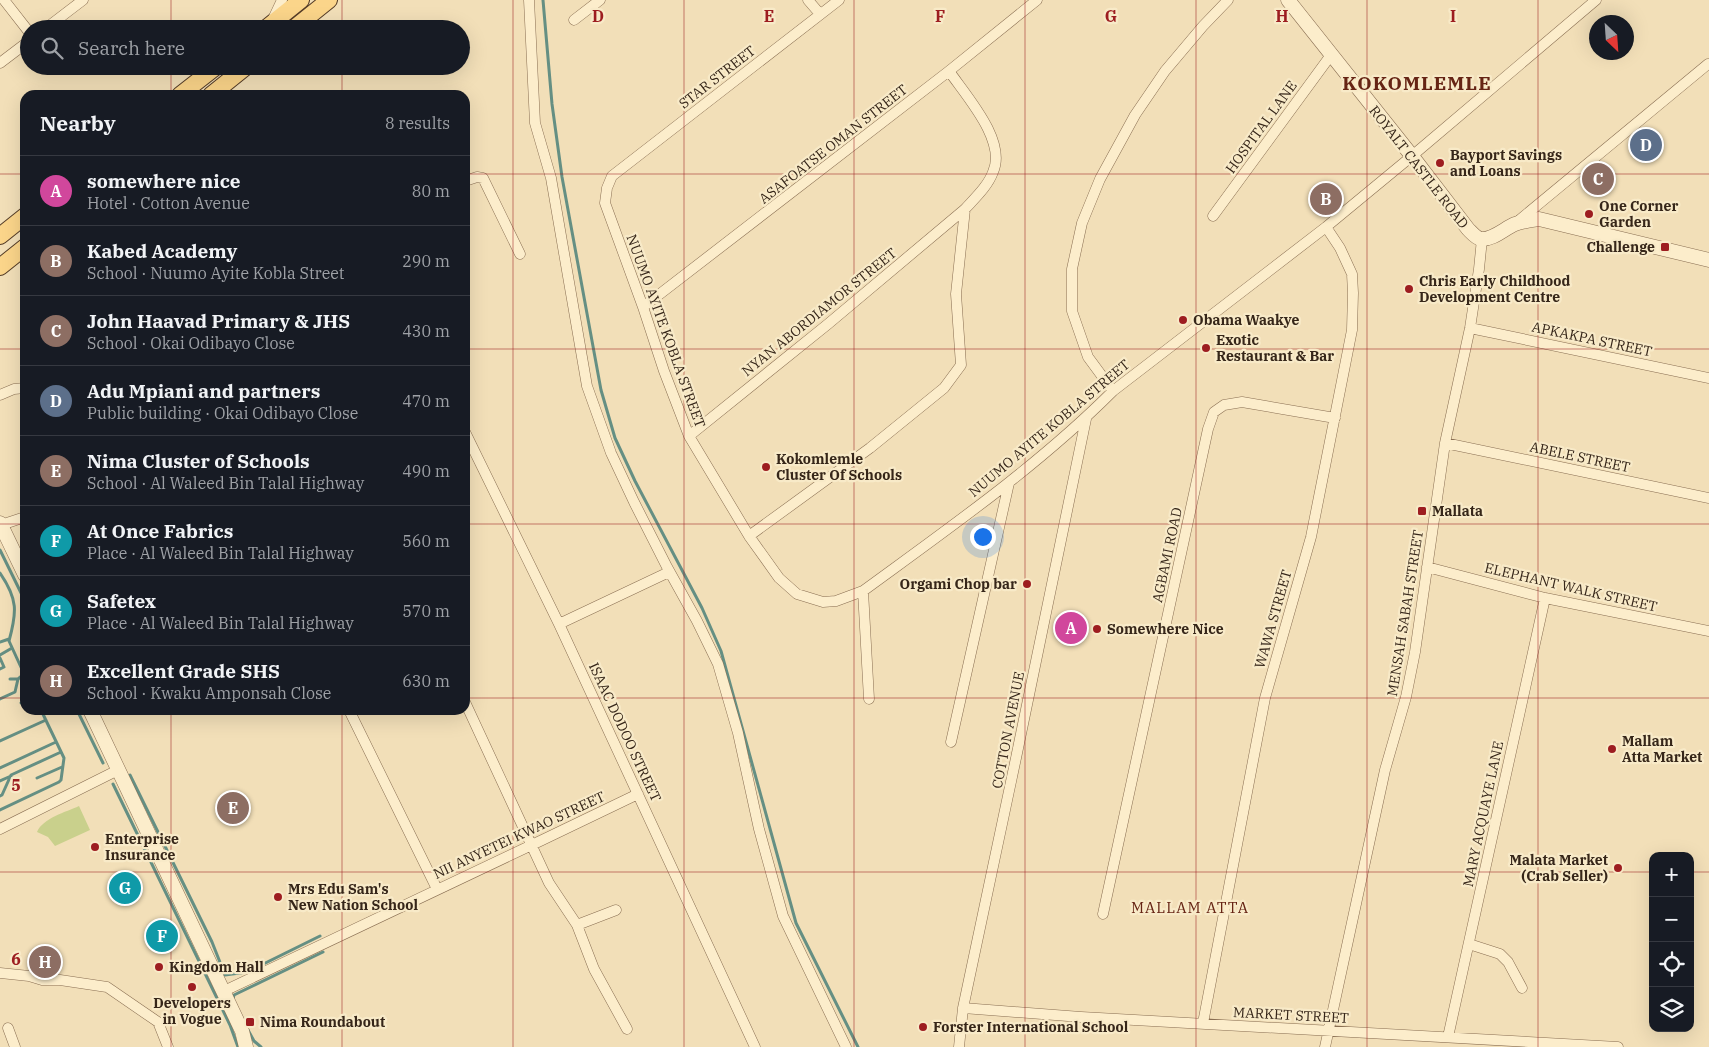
<!DOCTYPE html>
<meta charset="utf-8">
<style>
:root{--surface:#171b24;--page:#242831;--text:#f1f3f6;--muted:#9ea1a6;--line:#363941;--accent:#db2777}
body{margin:0;font-family:"IBM Plex Serif",serif;background:var(--page);color:var(--text)}
.controls{position:absolute;right:15px;bottom:15px;display:grid;overflow:hidden;border-radius:10px;box-shadow:0 5px 20px #0002}
.controls button{width:45px;height:45px;display:grid;place-items:center;padding:0;border:0;border-bottom:1px solid var(--line);background:var(--surface);color:var(--text);font:25px sans-serif}
.compass{position:absolute;left:1589px;top:15px;width:45px;height:45px;border-radius:50%;background:var(--surface);box-shadow:0 5px 20px #0002;rotate:155deg}
.you{position:absolute;left:982px;top:536px;width:18px;height:18px;margin:-12px;border:4px solid #fff;border-radius:50%;background:#1a73e8;box-shadow:0 0 0 8px #1a73e833}
.badge{display:grid;place-items:center;width:32px;height:32px;border-radius:50%;background:var(--accent);color:#fff;font-size:16px;font-weight:700}
.pin{position:absolute;translate:-50% -50%;border:2px solid #fff;box-shadow:0 1px 5px #0006}
.list{margin:0;padding:0;list-style:none}
h2{display:flex;justify-content:space-between;align-items:center;height:65px;margin:0;padding:0 20px;font-size:21px}
h2 small{font-size:16px;font-weight:400;color:var(--muted)}
.list li{display:grid;grid-template-columns:32px 1fr auto;gap:15px;align-items:center;box-sizing:border-box;height:70px;padding:0 20px;border-top:1px solid var(--line)}
.list b{display:block;font-size:19px;white-space:nowrap}
.list p{margin:0;font-size:16px;white-space:nowrap;color:var(--muted)}
.list em{font-size:16px;font-style:normal;color:var(--muted)}
.icon{flex:none;width:28px;height:28px;fill:none;stroke:currentColor;stroke-width:2;stroke-linecap:round;stroke-linejoin:round}
.map{position:relative;flex:none;width:1709px;height:1047px;overflow:hidden}
.search{position:absolute;background:var(--surface);box-shadow:0 5px 20px #0002;left:20px;top:20px;width:450px;height:55px;display:flex;align-items:center;gap:12px;box-sizing:border-box;padding:0 18px;border-radius:28px;color:var(--muted);font-size:19px}
.panel{position:absolute;background:var(--surface);box-shadow:0 5px 20px #0002;left:20px;top:90px;width:450px;height:625px;border-radius:15px}
.map>svg:first-child{display:block}
.green{fill:#c9d08c}
.lines{fill:none;stroke-linecap:round;stroke-linejoin:round}
.stream{stroke:#658f83;stroke-width:3}
.minor-casing{stroke:#896e52;stroke-width:11}
.tertiary-casing{stroke:#896e52;stroke-width:15}
.primary-casing{stroke:#553c27;stroke-width:18}
.minor{stroke:#fcedcb;stroke-width:10}
.tertiary{stroke:#fcedcb;stroke-width:14}
.primary{stroke:#fbd58a;stroke-width:16}
.grid{fill:none;stroke:#9d1d20;stroke-width:1;stroke-opacity:0.55}
.poi-dot{fill:#9d1d20;stroke:#f8eac8;stroke-width:2}
.labels{text-anchor:middle;stroke-width:4.5;stroke-linejoin:round;paint-order:stroke}
.street-label{font-size:14px;fill:#362619;stroke:#f8eac8}
.poi-label{font-size:14px;font-weight:bold;fill:#362619;stroke:#f8eac8;text-anchor:start}
.neighbourhood-label{font-size:15px;letter-spacing:1px;fill:#662414;stroke:#f8eac8}
.district-label{font-size:19px;font-weight:bold;letter-spacing:1px;fill:#662414;stroke:#f8eac8}
.grid-label{font-size:16px;text-anchor:middle;font-weight:bold;fill:#9d1d20;stroke:#f8eac8;stroke-width:4.5;stroke-linejoin:round;paint-order:stroke}
</style>
<div class="map">
<svg width="1709" height="1047" viewBox="0 0 1709 1047">
<rect width="100%" height="100%" fill="#f2dfb8"/>
<path class="green" d="M 79,806 L 90,830 L 55,846 L 48,837 L 37,832 C 43,818 66,812 79,806 Z"/>
<g class="lines">
<path class="stream" d="M 543,0 L 552,104 L 562,177 L 601,390 L 615,438 L 635,481 L 702,608 L 721,651 L 796,923 L 858,1047
M 0,550 L 25,601
M 0,573 C 18,599 17,612 9,641 L 25,676
M 0,642 L 9,639
M 0,655 L 12,648
M 0,658 L 4,667 L 0,669
M 10,679 L 18,679
M 0,699 L 15,692 L 18,679 L 24,674
M 21,703 L 25,702
M 77,710 L 103,763
M 0,741 L 46,720
M 0,768 L 56,742
M 130,775 L 212,942 L 225,975 L 247,972 L 320,936
M 37,778 L 62,767
M 0,781 L 11,776
M 113,784 L 230,1025 L 238,1047
M 0,796 L 2,795 L 11,775 L 61,752
M 0,810 L 59,782 L 61,780 L 64,758 L 41,710
M 233,999 L 234,995 L 323,952
M 248,1030 L 254,1041 L 261,1047"/>
<defs>
<path id="minor" d="M 4,0 L 29,32
M 529,0 L 535,123 L 551,178 L 587,386 L 611,453 L 634,502 L 667,567 L 697,621 L 718,664 L 738,733 L 759,829 L 783,916 L 846,1047
M 808,0 L 820,14
M 839,0 L 612,176 L 607,188 L 605,203 L 643,307 L 664,371 L 689,436 L 749,536 L 779,578 L 797,594 L 823,602 L 836,601 L 863,591 C 949,528 1038,466 1113,391 L 1326,227 L 1412,156 L 1596,0
M 273,19 L 282,0
M 574,20 L 600,0
M 45,29 L 83,0
M 0,63 L 29,41
M 465,181 L 477,177 L 483,178 L 520,254
M 1213,216 L 1331,55
M 1517,222 L 1708,64
M 643,307 L 949,71 L 1037,0
M 1470,328 L 1709,378
M 1113,391 L 1088,357 L 1072,311 L 1072,269 L 1082,223 L 1100,179 L 1135,115 L 1165,71 L 1203,26 L 1228,0
M 0,395 L 14,389 L 25,388
M 465,432 L 559,624 L 755,1047
M 689,436 L 828,324 L 965,209 C 975,198 988,186 993,172 C 1007,141 967,97 949,71
M 1445,443 L 1709,498
M 1,525 L 25,517
M 749,536 L 870,448 L 944,388 L 961,365 L 956,294 L 965,209
M 1427,567 L 1545,598 L 1709,631
M 863,591 L 869,699
M 559,624 L 669,572
M 465,702 L 549,883 L 577,925 L 616,910
M 349,710 L 437,889
M 951,742 L 1009,483
M 0,829 L 118,770
M 1103,914 L 1208,429 L 1214,412 L 1224,405 L 1242,402 L 1335,418
M 577,925 L 594,969 L 627,1029
M 1469,944 L 1500,954 L 1508,962 L 1522,988
M 0,973 L 29,976 L 42,980 L 60,980 L 107,987 L 158,1022 L 168,1047
M 222,992 C 361,925 500,861 638,794
M 963,1008 L 1081,1017 L 1618,1047
M 1203,1023 L 1265,698 L 1311,537 L 1352,330 L 1353,293 L 1352,274 L 1340,248 L 1326,227
M 8,1028 L 15,1047
M 1448,1037 L 1545,598
M 959,1047 L 963,1008 L 1016,758 L 1086,419
M 1325,1047 L 1385,770 L 1406,697 L 1415,652 L 1445,443 L 1470,328 L 1479,269 L 1482,239"/>
<path id="tertiary" d="M 1288,0 L 1412,156 L 1468,229 C 1472,233 1476,238 1481,239 C 1493,240 1505,228 1515,224 C 1523,221 1531,220 1539,219 L 1709,260
M 0,523 L 25,575
M 90,710 L 242,1031 L 246,1047"/>
<path id="primary" d="M 265,29 L 301,0
M 293,29 L 329,0
M 180,95 L 217,66
M 211,95 L 247,66
M 0,236 L 25,216
M 0,267 L 25,247"/>
</defs>
<use href="#minor" class="minor-casing"/>
<use href="#tertiary" class="tertiary-casing"/>
<use href="#primary" class="primary-casing"/>
<use href="#minor" class="minor"/>
<use href="#tertiary" class="tertiary"/>
<use href="#primary" class="primary"/>
</g>
<path class="grid" d="M 171,0 L 171,29M 342,0 L 342,29M 513,0 L 513,1047M 684,0 L 684,1047M 854,0 L 854,1047M 1025,0 L 1025,1047M 1196,0 L 1196,1047M 1367,0 L 1367,1047M 1538,0 L 1538,1047M 171,66 L 171,95M 342,66 L 342,95M 0,174 L 25,174M 465,174 L 1709,174M 0,349 L 25,349M 465,349 L 1709,349M 0,524 L 25,524M 465,524 L 1709,524M 0,698 L 25,698M 465,698 L 1709,698M 171,710 L 171,1047M 342,710 L 342,1047M 0,872 L 1653,872M 1690,872 L 1709,872"/>
<g class="poi-dot">
<circle cx="1440" cy="163" r="5"/>
<circle cx="1589" cy="214" r="5"/>
<rect x="1660" y="242" width="10" height="10" rx="2.5"/>
<circle cx="1409" cy="289" r="5"/>
<circle cx="1183" cy="320" r="5"/>
<circle cx="1206" cy="348" r="5"/>
<circle cx="766" cy="467" r="5"/>
<rect x="1417" y="506" width="10" height="10" rx="2.5"/>
<circle cx="1027" cy="584" r="5"/>
<circle cx="1097" cy="629" r="5"/>
<circle cx="1612" cy="749" r="5"/>
<circle cx="95" cy="847" r="5"/>
<circle cx="1618" cy="868" r="5"/>
<circle cx="278" cy="897" r="5"/>
<circle cx="159" cy="967" r="5"/>
<circle cx="192" cy="987" r="5"/>
<rect x="245" y="1017" width="10" height="10" rx="2.5"/>
<circle cx="923" cy="1027" r="5"/>
</g>
<g class="labels">
<g class="street-label">
<text transform="translate(717 77) rotate(-38)" y="5">STAR STREET</text>
<text transform="translate(1261 127) rotate(-54)" y="5">HOSPITAL LANE</text>
<text transform="translate(833 144) rotate(-38)" y="5">ASAFOATSE OMAN STREET</text>
<text transform="translate(1419 167) rotate(52)" y="5">ROYALT CASTLE ROAD</text>
<text transform="translate(819 312) rotate(-39)" y="5">NYAN ABORDIAMOR STREET</text>
<text transform="translate(666 331) rotate(70)" y="5">NUUMO AYITE KOBLA STREET</text>
<text transform="translate(1592 339) rotate(12)" y="5">APKAKPA STREET</text>
<text transform="translate(1049 428) rotate(-40)" y="5">NUUMO AYITE KOBLA STREET</text>
<text transform="translate(1580 457) rotate(12)" y="5">ABELE STREET</text>
<text transform="translate(1167 555) rotate(-78)" y="5">AGBAMI ROAD</text>
<text transform="translate(1571 587) rotate(13)" y="5">ELEPHANT WALK STREET</text>
<text transform="translate(1405 613) rotate(-81)" y="5">MENSAH SABAH STREET</text>
<text transform="translate(1273 619) rotate(-74)" y="5">WAWA STREET</text>
<text transform="translate(1008 730) rotate(-79)" y="5">COTTON AVENUE</text>
<text transform="translate(625 732) rotate(65)" y="5">ISAAC DODOO STREET</text>
<text transform="translate(1483 814) rotate(-78)" y="5">MARY ACQUAYE LANE</text>
<text transform="translate(519 835) rotate(-25)" y="5">NII ANYETEI KWAO STREET</text>
<text transform="translate(1291 1015) rotate(3)" y="5">MARKET STREET</text>
</g>
<g class="poi-label">
<text x="1450" y="160">Bayport Savings<tspan x="1450" dy="16">and Loans</tspan></text>
<text x="1599" y="211">One Corner<tspan x="1599" dy="16">Garden</tspan></text>
<text x="1655" y="252" text-anchor="end">Challenge</text>
<text x="1419" y="286">Chris Early Childhood<tspan x="1419" dy="16">Development Centre</tspan></text>
<text x="1193" y="325">Obama Waakye</text>
<text x="1216" y="345">Exotic<tspan x="1216" dy="16">Restaurant &amp; Bar</tspan></text>
<text x="776" y="464">Kokomlemle<tspan x="776" dy="16">Cluster Of Schools</tspan></text>
<text x="1432" y="516">Mallata</text>
<text x="1017" y="589" text-anchor="end">Orgami Chop bar</text>
<text x="1107" y="634">Somewhere Nice</text>
<text x="1622" y="746">Mallam<tspan x="1622" dy="16">Atta Market</tspan></text>
<text x="105" y="844">Enterprise<tspan x="105" dy="16">Insurance</tspan></text>
<text x="1608" y="865" text-anchor="end">Malata Market<tspan x="1608" dy="16">(Crab Seller)</tspan></text>
<text x="288" y="894">Mrs Edu Sam's<tspan x="288" dy="16">New Nation School</tspan></text>
<text x="169" y="972">Kingdom Hall</text>
<text x="192" y="1008" text-anchor="middle">Developers<tspan x="192" dy="16">in Vogue</tspan></text>
<text x="260" y="1027">Nima Roundabout</text>
<text x="933" y="1032">Forster International School</text>
</g>
<g class="neighbourhood-label">
<text x="1190" y="913">MALLAM ATTA</text>
</g>
<g class="district-label">
<text x="1417" y="90">KOKOMLEMLE</text>
</g>
</g>
<g class="grid-label">
<text x="598" y="22">D</text>
<text x="769" y="22">E</text>
<text x="940" y="22">F</text>
<text x="1111" y="22">G</text>
<text x="1282" y="22">H</text>
<text x="1453" y="22">I</text>
<text x="16" y="791">5</text>
<text x="16" y="965">6</text>
</g>
</svg>
<div class="controls">
<button>+</button>
<button>−</button>
<button><svg class="icon" aria-label="locate" viewBox="0 0 24 24"><circle cx="12" cy="12" r="6"/><path d="M12 2v4M12 18v4M2 12h4M18 12h4"/></svg></button>
<button><svg class="icon" aria-label="layers" viewBox="0 0 24 24"><path d="M12 4l9 5-9 5-9-5zM3 14l9 5 9-5"/></svg></button>
</div>
<svg class="compass" viewBox="-18 -18 36 36"><path d="M0-13l5 13h-10z" fill="#e53935"/><path d="M0 13l5-13h-10z" fill="#9ea1a6"/></svg>
<div class="you"></div>
<div class="pin badge" style="left:1071px;top:628px;background:#d1479c">A</div>
<div class="pin badge" style="left:1326px;top:199px;background:#8d6e63">B</div>
<div class="pin badge" style="left:1598px;top:179px;background:#8d6e63">C</div>
<div class="pin badge" style="left:1646px;top:145px;background:#5c6f8a">D</div>
<div class="pin badge" style="left:233px;top:808px;background:#8d6e63">E</div>
<div class="pin badge" style="left:162px;top:936px;background:#0f9aa8">F</div>
<div class="pin badge" style="left:125px;top:888px;background:#0f9aa8">G</div>
<div class="pin badge" style="left:45px;top:962px;background:#8d6e63">H</div>
<div class="search"><svg class="icon" aria-label="search" viewBox="0 0 24 24"><circle cx="10" cy="10" r="6"/><path d="M15 15l6 6"/></svg>Search here</div>
<section class="panel">
<h2>Nearby<small>8 results</small></h2>
<ul class="list">
<li><span class="badge" style="background:#d1479c">A</span><div><b>somewhere nice</b><p>Hotel · Cotton Avenue</p></div><em>80 m</em></li>
<li><span class="badge" style="background:#8d6e63">B</span><div><b>Kabed Academy</b><p>School · Nuumo Ayite Kobla Street</p></div><em>290 m</em></li>
<li><span class="badge" style="background:#8d6e63">C</span><div><b>John Haavad Primary &amp; JHS</b><p>School · Okai Odibayo Close</p></div><em>430 m</em></li>
<li><span class="badge" style="background:#5c6f8a">D</span><div><b>Adu Mpiani and partners</b><p>Public building · Okai Odibayo Close</p></div><em>470 m</em></li>
<li><span class="badge" style="background:#8d6e63">E</span><div><b>Nima Cluster of Schools</b><p>School · Al Waleed Bin Talal Highway</p></div><em>490 m</em></li>
<li><span class="badge" style="background:#0f9aa8">F</span><div><b>At Once Fabrics</b><p>Place · Al Waleed Bin Talal Highway</p></div><em>560 m</em></li>
<li><span class="badge" style="background:#0f9aa8">G</span><div><b>Safetex</b><p>Place · Al Waleed Bin Talal Highway</p></div><em>570 m</em></li>
<li><span class="badge" style="background:#8d6e63">H</span><div><b>Excellent Grade SHS</b><p>School · Kwaku Amponsah Close</p></div><em>630 m</em></li>
</ul>
</section>
</div>
